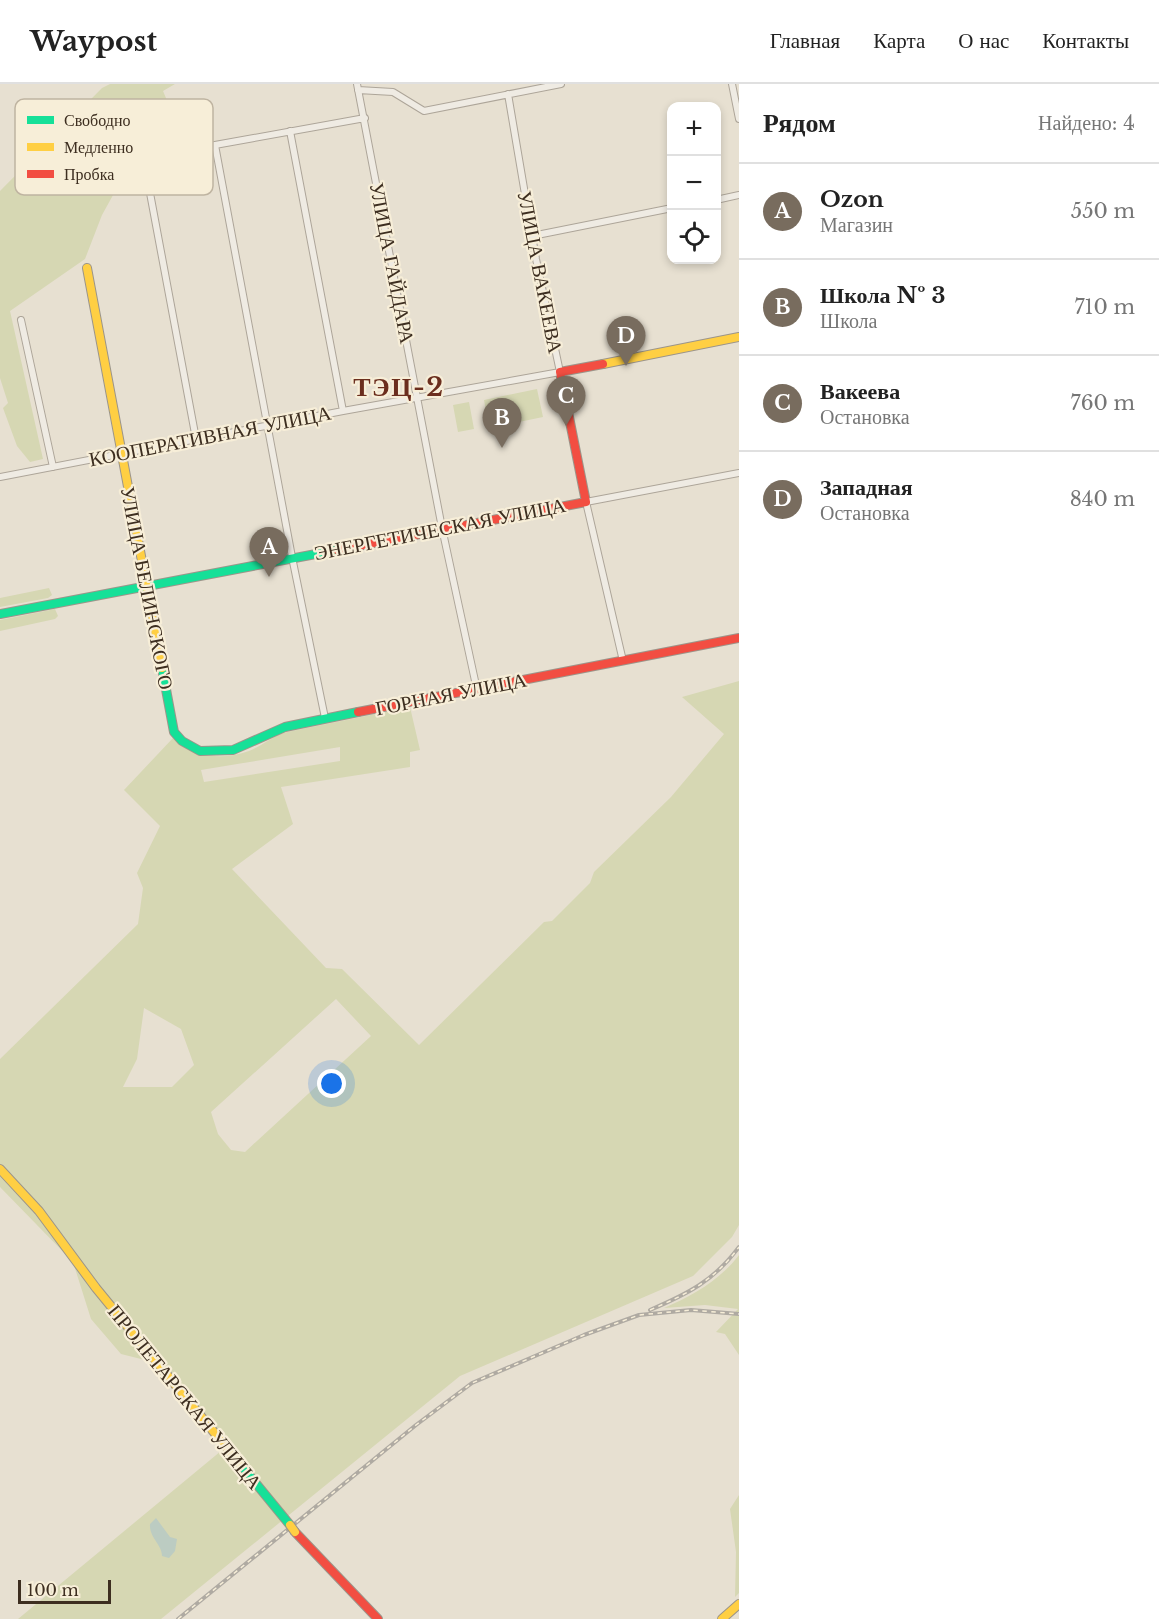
<!DOCTYPE html>
<html lang="ru">
<meta charset="utf-8">
<style>
:root{--surface:#fff;--page:#f2f2f2;--text:#222;--muted:#767676;--line:#e0e0e0;--accent:#786c5e}
body{margin:0;font-family:"Libre Baskerville",serif;background:var(--page);color:var(--text)}
.controls{position:absolute;right:18px;top:18px;display:grid;overflow:hidden;border-radius:12px;box-shadow:0 3px 9px #0003}
.controls button{width:54px;height:54px;display:grid;place-items:center;padding:0;border:0;border-bottom:2px solid var(--line);background:var(--surface);color:var(--text);font:30px sans-serif}
.scale{position:absolute;left:18px;bottom:15px;width:93px;box-sizing:border-box;padding-left:6px;border:3px solid #3d2e20;border-top:0;font-size:16px;line-height:21px;white-space:nowrap;color:#3d2e20;-webkit-text-stroke:4px #f7eed8;paint-order:stroke}
.you{position:absolute;left:332px;top:1000px;width:21px;height:21px;margin:-15px;border:4px solid #fff;border-radius:50%;background:#1a73e8;box-shadow:0 0 0 9px #1a73e833}
.badge{display:grid;place-items:center;width:39px;height:39px;border-radius:50%;background:var(--accent);color:#fff;font-size:20px;font-weight:700}
.pin{position:absolute;translate:-50% -50px;filter:drop-shadow(0 2px 3px #0008)}
.pin::after{content:'';position:absolute;top:32px;width:21px;height:18px;background:inherit;clip-path:polygon(0 0,100% 0,50% 100%)}
.list{margin:0;padding:0;list-style:none}
h2{display:flex;justify-content:space-between;align-items:center;height:78px;margin:0;padding:0 24px;font-size:26px}
h2 small{font-size:20px;font-weight:400;color:var(--muted)}
.list li{display:grid;grid-template-columns:39px 1fr auto;gap:18px;align-items:center;box-sizing:border-box;height:96px;padding:0 24px;border-top:2px solid var(--line)}
.list b{display:block;font-size:22px;white-space:nowrap}
.list p{margin:0;font-size:20px;white-space:nowrap;color:var(--muted)}
.list em{font-size:20px;font-style:normal;color:var(--muted)}
.icon{flex:none;width:33px;height:33px;fill:none;stroke:currentColor;stroke-width:2;stroke-linecap:round;stroke-linejoin:round}
.map{position:relative;flex:none;width:739px;height:1535px;overflow:hidden}
header{display:flex;align-items:center;gap:36px;box-sizing:border-box;height:84px;padding:0 30px;background:var(--surface);border-bottom:2px solid var(--line)}
header strong{font-size:28px}
nav{display:flex;gap:33px;margin-inline-start:auto;font-size:21px}
main{display:flex}
aside{flex:1;background:var(--surface)}
.map>svg:first-child{display:block}
.green{fill:#d6d7b3;fill-rule:evenodd}
.water{fill:#bcccc2}
.lines{fill:none;stroke-linecap:round;stroke-linejoin:round}
.street-casing{stroke:#ada599;stroke-width:8}
.fast-casing{stroke:#9c958a;stroke-width:10}
.slow-casing{stroke:#9c958a;stroke-width:10}
.jam-casing{stroke:#9c958a;stroke-width:10}
.street{stroke:#efebe3;stroke-width:6}
.fast{stroke:#16e098;stroke-width:8}
.slow{stroke:#ffcf43;stroke-width:8}
.jam{stroke:#f24e42;stroke-width:8}
.rail-casing{stroke:#afaaa2;stroke-width:4}
.rail{stroke:#f7eed8;stroke-width:1.5;stroke-dasharray:4.5;stroke-linecap:butt}
.slow-bridge-casing{stroke:#9c958a;stroke-width:10;stroke-linecap:butt}
.slow-bridge{stroke:#ffcf43;stroke-width:8}
.labels{text-anchor:middle;stroke-width:4.5;stroke-linejoin:round;paint-order:stroke}
.street-label{font-size:20px;fill:#3d2e20;stroke:#f7eed8}
.district-label{font-size:26px;font-weight:bold;letter-spacing:1.5px;fill:#6b2e1e;stroke:#f7eed8}
.key{fill:#f7eed8;stroke:#bfb4a1;stroke-width:1.5}
.key-label{font-size:16px;fill:#3d2e20}
</style>
<header>
<strong>Waypost</strong>
<nav><a>Главная</a><a>Карта</a><a>О нас</a><a>Контакты</a></nav>
</header>
<main>
<div class="map">
<svg width="739" height="1535" viewBox="0 0 739 1535">
<rect width="100%" height="100%" fill="#e7e0d1"/>
<path class="green" d="M 110,0 L 175,0 L 163,7 L 174,33 L 136,49 L 147,73 L 128,84 L 102,131 L 85,175 L 10,227 L 43,375 L 30,378 L 17,362 L 3,324 L 8,319 L 0,294 L 0,107 L 102,4 Z
M 537,305 L 543,333 L 489,344 L 484,316 Z
M 469,318 L 474,345 L 458,348 L 453,321 Z
M 49,504 L 52,511 L 48,514 L 0,523 L 0,514 Z
M 55,525 L 58,532 L 55,535 L 0,547 L 0,536 Z
M 739,597 L 739,1141 L 732,1153 L 693,1192 L 460,1292 L 161,1535 L 18,1535 L 227,1362 L 157,1279 L 121,1270 L 91,1235 L 73,1178 L 0,1103 L 0,975 L 138,840 L 143,804 L 137,789 L 160,742 L 124,706 L 173,654 C 195,673 221,677 249,667 C 262,662 272,652 287,648 L 410,623 L 420,666 L 410,668 L 410,683 L 281,703 L 293,740 L 232,785 L 326,884 L 342,885 L 419,961 L 544,838 L 552,837 L 590,799 L 594,788 L 671,713 L 724,650 L 682,613 ZM 340,663 L 340,677 L 204,698 L 201,686 ZM 336,915 L 371,952 L 245,1068 L 231,1066 L 218,1050 L 211,1028 ZM 144,924 L 181,945 L 194,981 L 172,1003 L 123,1003 L 137,975 Z
M 739,1171 L 739,1271 L 725,1250 L 716,1248 L 738,1225 L 705,1221 L 664,1224 C 692,1212 720,1196 739,1171 Z
M 739,1411 L 739,1509 L 735,1513 L 736,1468 L 730,1425 Z"/>
<path class="water" d="M 156,1434 L 170,1453 L 177,1455 L 175,1467 L 169,1474 L 162,1472 C 162,1460 149,1454 150,1440 Z"/>
<g class="lines">
<defs>
<path id="street" d="M 357,0 L 442,444 L 477,606
M 732,0 L 739,35
M 358,6 L 393,8 L 424,27 L 561,0
M 290,47 L 343,327
M 215,61 L 292,473 L 325,634
M 716,116 L 739,111
M 532,152 L 672,124
M 21,236 L 53,383
M 196,355 L 147,93 L 152,75 L 215,61 L 365,34
M 0,393 L 343,327 L 560,288 L 536,175 L 508,10
M 623,577 L 586,418 L 739,389"/>
<path id="fast" d="M 0,530 L 337,466
M 162,584 L 174,648 L 182,657 L 200,667 L 233,666 L 285,643 L 358,628
M 240,1380 L 290,1441"/>
<path id="slow" d="M 87,184 L 162,584
M 603,280 L 739,253
M 0,1085 L 39,1127 L 96,1204 L 240,1380
M 722,1535 L 739,1520"/>
<path id="jam" d="M 337,466 L 586,418 L 560,288 L 603,280
M 358,628 L 739,554
M 295,1448 L 378,1535"/>
</defs>
<use href="#street" class="street-casing"/>
<use href="#fast" class="fast-casing"/>
<use href="#slow" class="slow-casing"/>
<use href="#jam" class="jam-casing"/>
<use href="#street" class="street"/>
<use href="#fast" class="fast"/>
<use href="#slow" class="slow"/>
<use href="#jam" class="jam"/>
<defs>
<path id="rail" d="M 650,1226 C 687,1210 714,1197 739,1163
M 178,1535 L 416,1341 L 472,1299 L 584,1251 L 639,1231 L 691,1226 L 739,1230"/>
</defs>
<use href="#rail" class="rail-casing"/>
<use href="#rail" class="rail"/>
<defs>
<path id="slow-bridge" d="M 290,1441 L 295,1448"/>
</defs>
<use href="#slow-bridge" class="slow-bridge-casing"/>
<use href="#slow-bridge" class="slow-bridge"/>
</g>
<g class="labels">
<g class="street-label">
<text transform="translate(392 179) rotate(79)" y="7">УЛИЦА ГАЙДАРА</text>
<text transform="translate(540 188) rotate(79)" y="7">УЛИЦА ВАКЕЕВА</text>
<text transform="translate(210 352) rotate(-11)" y="7">КООПЕРАТИВНАЯ УЛИЦА</text>
<text transform="translate(440 445) rotate(-11)" y="7">ЭНЕРГЕТИЧЕСКАЯ УЛИЦА</text>
<text transform="translate(147 504) rotate(79)" y="7">УЛИЦА БЕЛИНСКОГО</text>
<text transform="translate(451 610) rotate(-11)" y="7">ГОРНАЯ УЛИЦА</text>
<text transform="translate(185 1313) rotate(51)" y="7">ПРОЛЕТАРСКАЯ УЛИЦА</text>
</g>
<g class="district-label">
<text x="399" y="312">ТЭЦ-2</text>
</g>
</g>
<rect x="15" y="15" width="198" height="96" rx="9" class="key"/>
<rect x="27" y="32" width="27" height="8" fill="#16e098"/>
<rect x="27" y="59" width="27" height="8" fill="#ffcf43"/>
<rect x="27" y="86" width="27" height="8" fill="#f24e42"/>
<g class="key-label">
<text x="64" y="42">Свободно</text>
<text x="64" y="69">Медленно</text>
<text x="64" y="96">Пробка</text>
</g>
</svg>
<div class="controls">
<button>+</button>
<button>−</button>
<button><svg class="icon" aria-label="locate" viewBox="0 0 24 24"><circle cx="12" cy="12" r="6"/><path d="M12 2v4M12 18v4M2 12h4M18 12h4"/></svg></button>
</div>
<div class="scale">100 m</div>
<div class="you"></div>
<div class="pin badge" style="left:269px;top:493px">A</div>
<div class="pin badge" style="left:502px;top:364px">B</div>
<div class="pin badge" style="left:566px;top:342px">C</div>
<div class="pin badge" style="left:626px;top:282px">D</div>
</div>
<aside>
<h2>Рядом<small>Найдено: 4</small></h2>
<ul class="list">
<li><span class="badge">A</span><div><b>Ozon</b><p>Магазин</p></div><em>550 m</em></li>
<li><span class="badge">B</span><div><b>Школа № 3</b><p>Школа</p></div><em>710 m</em></li>
<li><span class="badge">C</span><div><b>Вакеева</b><p>Остановка</p></div><em>760 m</em></li>
<li><span class="badge">D</span><div><b>Западная</b><p>Остановка</p></div><em>840 m</em></li>
</ul>
</aside>
</main>
